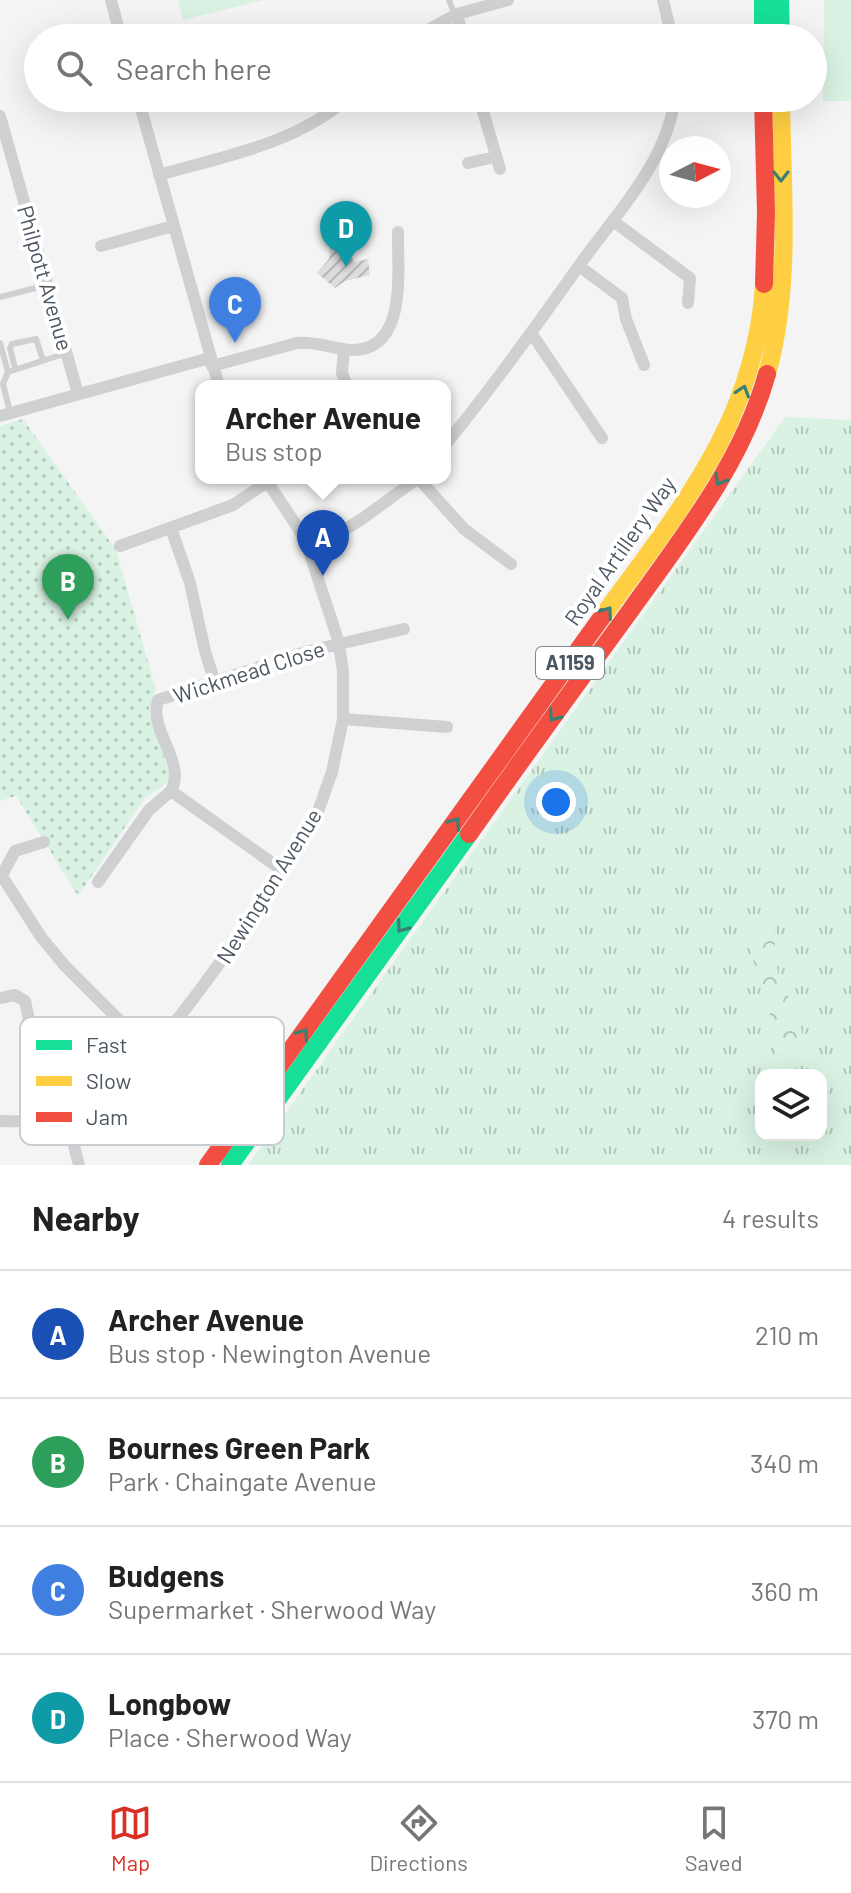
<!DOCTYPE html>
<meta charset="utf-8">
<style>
:root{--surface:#fff;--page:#f6f6f6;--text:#222;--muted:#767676;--line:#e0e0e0;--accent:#d93025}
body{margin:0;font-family:Barlow,sans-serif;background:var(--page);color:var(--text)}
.controls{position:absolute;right:24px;bottom:24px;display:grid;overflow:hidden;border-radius:16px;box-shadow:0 8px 32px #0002}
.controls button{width:72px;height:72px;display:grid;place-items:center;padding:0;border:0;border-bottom:2px solid var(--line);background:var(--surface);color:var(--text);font:40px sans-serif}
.compass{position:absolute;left:659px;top:136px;width:72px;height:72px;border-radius:50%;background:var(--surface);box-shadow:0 8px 32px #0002;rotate:84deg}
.you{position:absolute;left:556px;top:802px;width:28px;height:28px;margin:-20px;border:6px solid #fff;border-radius:50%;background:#1a73e8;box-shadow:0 0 0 12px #1a73e833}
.badge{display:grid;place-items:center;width:52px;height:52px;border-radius:50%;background:var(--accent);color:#fff;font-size:26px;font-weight:700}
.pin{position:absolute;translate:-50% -66px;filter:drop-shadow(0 2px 4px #0008)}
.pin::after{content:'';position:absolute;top:42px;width:28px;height:24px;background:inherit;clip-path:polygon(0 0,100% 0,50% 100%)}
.popup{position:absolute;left:195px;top:380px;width:256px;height:104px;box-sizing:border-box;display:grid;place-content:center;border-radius:16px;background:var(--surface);filter:drop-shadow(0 2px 6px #0005);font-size:26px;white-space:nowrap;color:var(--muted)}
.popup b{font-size:30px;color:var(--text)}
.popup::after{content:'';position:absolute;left:50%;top:100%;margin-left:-16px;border:16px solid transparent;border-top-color:var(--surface)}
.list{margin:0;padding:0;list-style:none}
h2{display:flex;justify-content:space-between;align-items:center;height:104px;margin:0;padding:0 32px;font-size:34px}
h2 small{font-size:26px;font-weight:400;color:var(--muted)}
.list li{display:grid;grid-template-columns:52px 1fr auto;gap:24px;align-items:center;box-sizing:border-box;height:128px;padding:0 32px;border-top:2px solid var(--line)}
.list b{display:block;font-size:30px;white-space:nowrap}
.list p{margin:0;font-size:26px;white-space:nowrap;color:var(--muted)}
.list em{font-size:26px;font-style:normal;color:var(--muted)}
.icon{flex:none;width:44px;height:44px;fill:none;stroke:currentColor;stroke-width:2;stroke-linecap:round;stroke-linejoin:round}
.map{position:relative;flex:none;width:851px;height:1165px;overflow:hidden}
.search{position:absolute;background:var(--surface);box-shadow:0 8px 32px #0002;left:24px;right:24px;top:24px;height:88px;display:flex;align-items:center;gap:20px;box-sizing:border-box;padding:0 28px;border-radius:44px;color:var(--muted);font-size:30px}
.sheet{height:616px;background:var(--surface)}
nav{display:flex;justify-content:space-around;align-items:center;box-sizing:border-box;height:112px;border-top:2px solid var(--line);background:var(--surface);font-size:22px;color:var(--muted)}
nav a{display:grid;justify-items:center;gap:4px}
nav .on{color:var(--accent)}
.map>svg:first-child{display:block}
.grass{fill:url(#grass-tufts);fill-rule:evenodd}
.forest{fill:url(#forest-crowns)}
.park{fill:url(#park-dots)}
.garden{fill:#d9f2e3}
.building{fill:url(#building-hatch)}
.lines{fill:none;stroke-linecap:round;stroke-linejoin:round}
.lane{stroke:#ced0d2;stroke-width:6}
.street{stroke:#ced0d2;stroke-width:12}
.fast{stroke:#16e098;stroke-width:18}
.slow{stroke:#ffcf43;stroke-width:18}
.jam{stroke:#f24e42;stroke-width:18}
.oneway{stroke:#3a7f72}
.labels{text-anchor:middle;stroke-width:8;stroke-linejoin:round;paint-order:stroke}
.shield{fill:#fff;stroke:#808990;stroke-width:2}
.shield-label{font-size:20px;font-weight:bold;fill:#4a5661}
.street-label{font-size:22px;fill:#4a5661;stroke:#fff}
.key{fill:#fff;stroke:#c9ccd0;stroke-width:2}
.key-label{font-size:22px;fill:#4a5661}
</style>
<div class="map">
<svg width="851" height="1165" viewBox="0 0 851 1165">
<defs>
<pattern id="grass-tufts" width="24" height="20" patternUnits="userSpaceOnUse" patternTransform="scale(2)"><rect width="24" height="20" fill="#d9f2e3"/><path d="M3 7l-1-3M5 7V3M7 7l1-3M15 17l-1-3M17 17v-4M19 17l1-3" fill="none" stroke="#b2c7bb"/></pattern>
<pattern id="forest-crowns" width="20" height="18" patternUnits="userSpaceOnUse" patternTransform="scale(2)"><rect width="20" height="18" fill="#d9f2e3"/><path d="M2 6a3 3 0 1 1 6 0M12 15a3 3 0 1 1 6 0" fill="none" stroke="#b2c7bb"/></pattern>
<pattern id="park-dots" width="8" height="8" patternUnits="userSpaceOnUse" patternTransform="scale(2)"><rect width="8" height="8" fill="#d9f2e3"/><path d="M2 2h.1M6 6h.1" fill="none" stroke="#b2c7bb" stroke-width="1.8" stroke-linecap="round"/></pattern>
<pattern id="building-hatch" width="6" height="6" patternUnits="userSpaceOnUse" patternTransform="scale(2)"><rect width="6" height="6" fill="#ddddde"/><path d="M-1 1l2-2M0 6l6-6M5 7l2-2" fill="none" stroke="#b5b6b7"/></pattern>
</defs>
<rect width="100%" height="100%" fill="#f4f4f4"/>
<path class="grass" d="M 785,417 L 851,420 L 851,1165 L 248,1165 ZM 761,1075 L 821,1075 L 821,1135 L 761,1135 Z"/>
<path class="forest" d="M 774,926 C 775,944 775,966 781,982 C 790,1002 826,1054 777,1054 L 766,992 L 751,955 L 753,937 L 759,929 Z"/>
<path class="park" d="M 23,419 L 116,550 L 156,690 L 149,708 L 171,780 L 144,799 L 78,896 L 16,796 L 0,801 L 0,426 Z"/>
<path class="garden" d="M 178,0 L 263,0 L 183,20 Z
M 824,0 L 851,0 L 851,101 L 823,101 Z"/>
<path class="building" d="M 346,244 L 354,262 L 368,259 L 370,275 L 345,281 L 335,288 L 317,273 L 329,259 L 330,247 Z"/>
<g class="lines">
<path class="lane" d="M 449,0 L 455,16
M 0,297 L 47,285
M 0,343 L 8,372
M 15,368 L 10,348 L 12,344 L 36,339 L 43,360
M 10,412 L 3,384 L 8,372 L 67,353"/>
<path class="street" d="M 111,0 L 121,38
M 663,0 L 672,38
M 457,14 L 463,38
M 413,38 L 457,14 L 508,0
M 138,98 L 219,386
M 479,98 L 500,169
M 0,116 L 78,394
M 468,163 L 495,157
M 159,175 C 225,156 295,144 348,98
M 613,221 L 690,278 L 688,303
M 101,246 L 173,226
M 579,266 L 622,298 L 626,319 L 644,365
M 532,334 L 602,438
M 344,349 L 342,373 L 347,386
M 212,366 L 297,343 C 316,341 333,349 352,350 C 409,350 397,269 398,232
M 0,416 L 210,358
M 445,445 C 492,388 535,328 578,267 C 615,215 666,164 675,98
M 418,478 L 464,529 L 511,564
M 171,528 L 190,583 L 205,651 L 215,683
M 120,546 L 233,505 L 267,482
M 309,551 L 362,519 L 418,478
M 343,719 L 447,727
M 171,791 C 187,762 148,731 158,700 L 309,651 L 404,629
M 0,873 L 41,937 L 65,966 L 152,1053
M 2,875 L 15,851 L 44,842
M 98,882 L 149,810 L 171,791 L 282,870
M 0,998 L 15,995 L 25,1001 L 50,1118
M 66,1115 L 79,1165
M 0,1121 C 39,1123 78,1115 111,1093 C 138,1075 157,1047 176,1021 C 227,957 270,888 315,820 L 332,772 L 343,719 L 343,672 L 339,643 L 309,551 L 300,531 L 265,478"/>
<path class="fast" d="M 763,0 L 763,38
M 780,0 L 781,38
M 230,1165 L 469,834"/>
<path class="slow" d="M 767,374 C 792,286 782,189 781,98
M 602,617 C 679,511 756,421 764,284"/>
<path class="jam" d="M 763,98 L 766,213 L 764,284
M 469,834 C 522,759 576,685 630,611 C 683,537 742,463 767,374
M 208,1165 L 602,617"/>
</g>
<defs><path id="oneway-chevron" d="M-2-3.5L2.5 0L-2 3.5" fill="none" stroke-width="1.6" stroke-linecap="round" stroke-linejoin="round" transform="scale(2)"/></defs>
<g class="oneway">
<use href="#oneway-chevron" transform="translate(781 176) rotate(90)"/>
<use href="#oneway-chevron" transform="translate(743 391) rotate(-72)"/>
<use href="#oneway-chevron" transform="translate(720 480) rotate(120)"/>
<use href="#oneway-chevron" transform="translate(607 612) rotate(-54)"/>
<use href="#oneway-chevron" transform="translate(554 716) rotate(126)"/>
<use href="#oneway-chevron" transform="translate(455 823) rotate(-54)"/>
<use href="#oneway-chevron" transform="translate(402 927) rotate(126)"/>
<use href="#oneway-chevron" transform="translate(303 1034) rotate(-54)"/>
</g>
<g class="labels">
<rect class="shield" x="536" y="647" width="68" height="32" rx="6"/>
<g class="shield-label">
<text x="570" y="670">A1159</text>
</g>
<g class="street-label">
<text transform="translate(45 278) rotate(74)" y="8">Philpott Avenue</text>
<text transform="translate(620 551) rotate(-55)" y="8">Royal Artillery Way</text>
<text transform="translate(249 672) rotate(-18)" y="8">Wickmead Close</text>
<text transform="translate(269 886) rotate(-58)" y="8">Newington Avenue</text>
</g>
</g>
<rect x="20" y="1017" width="264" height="128" rx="12" class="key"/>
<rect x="36" y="1040" width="36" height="10" fill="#16e098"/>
<rect x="36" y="1076" width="36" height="10" fill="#ffcf43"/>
<rect x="36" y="1112" width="36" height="10" fill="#f24e42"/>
<g class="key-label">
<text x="86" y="1053">Fast</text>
<text x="86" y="1089">Slow</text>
<text x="86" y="1125">Jam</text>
</g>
</svg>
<div class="controls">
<button><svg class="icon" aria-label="layers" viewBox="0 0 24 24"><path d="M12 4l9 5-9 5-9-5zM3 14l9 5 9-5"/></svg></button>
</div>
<svg class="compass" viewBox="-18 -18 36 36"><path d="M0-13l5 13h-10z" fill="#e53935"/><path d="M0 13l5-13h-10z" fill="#767676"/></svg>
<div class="you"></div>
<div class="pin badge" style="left:323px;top:576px;background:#1a4fb4">A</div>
<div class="popup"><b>Archer Avenue</b>Bus stop</div>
<div class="pin badge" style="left:68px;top:620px;background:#2e9e5b">B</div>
<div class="pin badge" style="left:235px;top:343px;background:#3f7fe0">C</div>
<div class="pin badge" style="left:346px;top:267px;background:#0f9aa8">D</div>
<div class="search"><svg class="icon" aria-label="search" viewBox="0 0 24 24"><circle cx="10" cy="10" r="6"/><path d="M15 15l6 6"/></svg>Search here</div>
</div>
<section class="sheet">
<h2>Nearby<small>4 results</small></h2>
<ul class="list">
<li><span class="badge" style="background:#1a4fb4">A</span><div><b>Archer Avenue</b><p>Bus stop · Newington Avenue</p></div><em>210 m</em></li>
<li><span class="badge" style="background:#2e9e5b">B</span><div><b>Bournes Green Park</b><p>Park · Chaingate Avenue</p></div><em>340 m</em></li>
<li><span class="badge" style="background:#3f7fe0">C</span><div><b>Budgens</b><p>Supermarket · Sherwood Way</p></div><em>360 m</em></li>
<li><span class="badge" style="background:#0f9aa8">D</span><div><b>Longbow</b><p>Place · Sherwood Way</p></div><em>370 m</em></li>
</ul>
</section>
<nav>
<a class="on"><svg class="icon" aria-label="map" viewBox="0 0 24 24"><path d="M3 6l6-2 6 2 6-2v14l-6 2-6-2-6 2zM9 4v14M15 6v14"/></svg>Map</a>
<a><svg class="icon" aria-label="directions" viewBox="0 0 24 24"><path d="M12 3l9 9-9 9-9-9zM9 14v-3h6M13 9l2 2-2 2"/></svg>Directions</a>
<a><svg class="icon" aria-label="saved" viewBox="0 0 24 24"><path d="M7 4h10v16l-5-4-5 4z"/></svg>Saved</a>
</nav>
